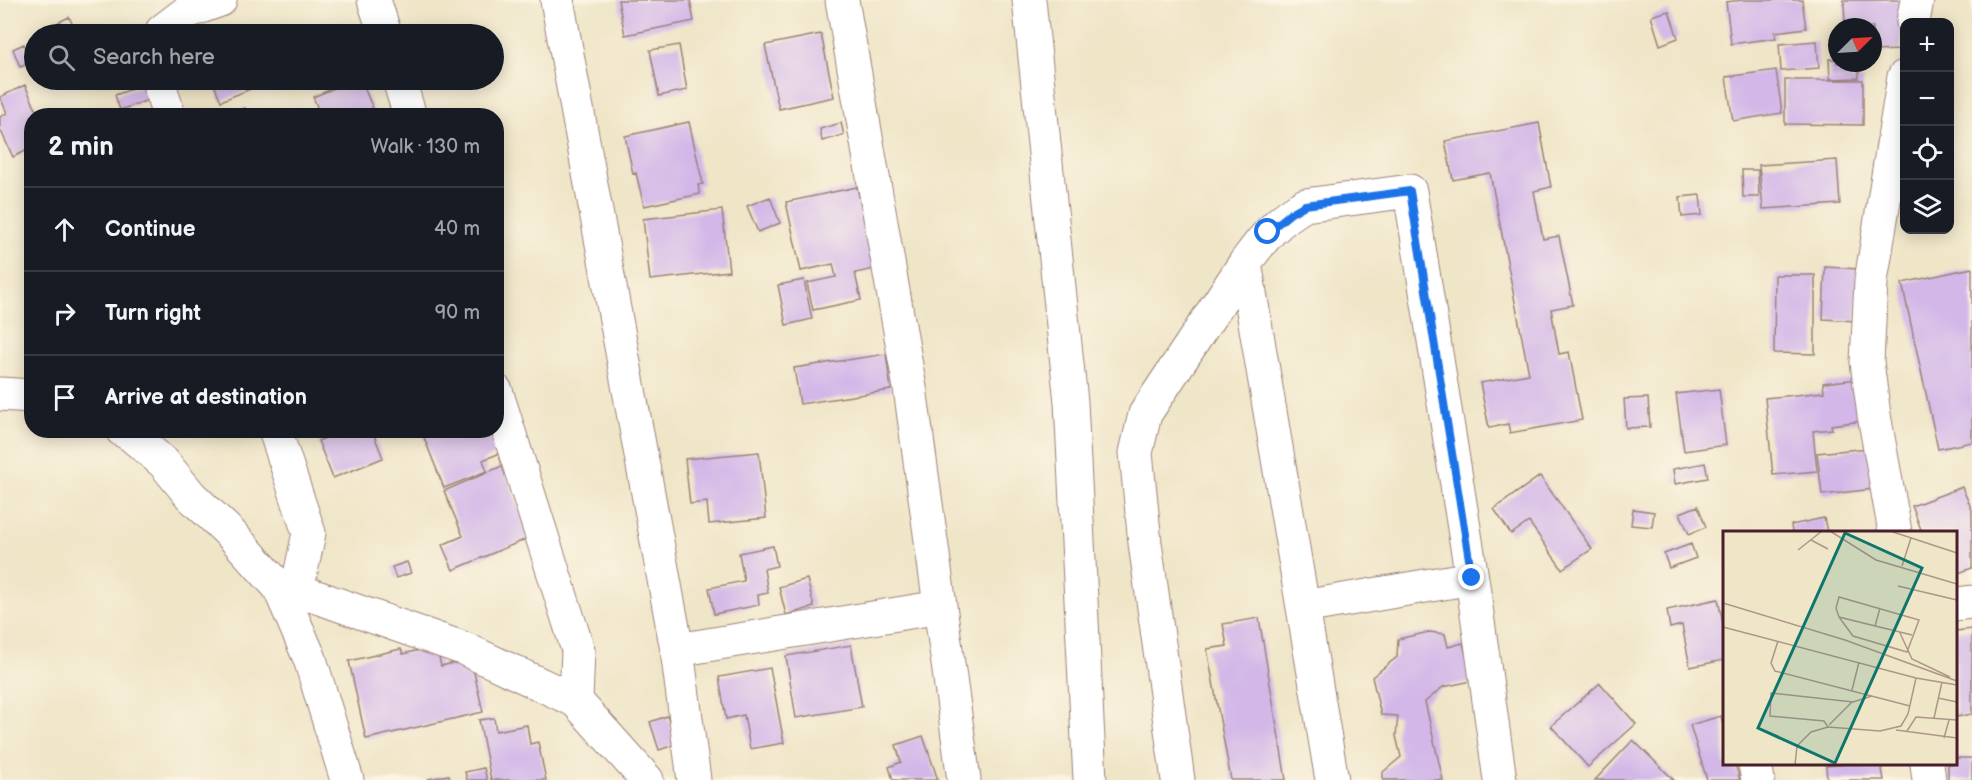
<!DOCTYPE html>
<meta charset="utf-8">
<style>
:root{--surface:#171b24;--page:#20242c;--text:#f1f3f6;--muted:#9ea1a6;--line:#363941}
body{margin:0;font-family:"Balsamiq Sans",sans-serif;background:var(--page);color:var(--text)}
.controls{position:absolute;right:18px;top:18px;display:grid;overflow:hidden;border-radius:12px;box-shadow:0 3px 15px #0003}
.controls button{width:54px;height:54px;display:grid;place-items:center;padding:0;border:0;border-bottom:2px solid var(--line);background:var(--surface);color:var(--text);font:30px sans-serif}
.compass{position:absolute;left:1828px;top:18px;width:54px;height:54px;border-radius:50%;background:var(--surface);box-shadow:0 3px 15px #0003;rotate:66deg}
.stop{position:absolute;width:18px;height:18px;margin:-14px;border:4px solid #1a73e8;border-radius:50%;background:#fff}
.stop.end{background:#1a73e8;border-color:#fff;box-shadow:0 2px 6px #0008}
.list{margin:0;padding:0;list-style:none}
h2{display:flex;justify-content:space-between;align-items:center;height:78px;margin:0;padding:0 24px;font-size:26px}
h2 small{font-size:20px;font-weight:400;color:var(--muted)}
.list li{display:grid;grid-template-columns:39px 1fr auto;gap:18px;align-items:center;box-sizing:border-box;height:84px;padding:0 24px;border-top:2px solid var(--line)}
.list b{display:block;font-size:22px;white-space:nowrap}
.list em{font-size:20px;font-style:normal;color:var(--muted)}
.icon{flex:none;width:33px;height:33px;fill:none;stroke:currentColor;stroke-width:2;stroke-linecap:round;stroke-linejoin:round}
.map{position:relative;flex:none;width:1972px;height:780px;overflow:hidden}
.search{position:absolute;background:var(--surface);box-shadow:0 3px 15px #0003;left:24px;top:24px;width:480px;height:66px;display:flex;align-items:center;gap:15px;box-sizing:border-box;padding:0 21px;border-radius:33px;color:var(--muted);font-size:22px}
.panel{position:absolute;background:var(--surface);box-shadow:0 3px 15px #0003;left:24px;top:108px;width:480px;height:330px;border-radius:24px}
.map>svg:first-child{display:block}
.building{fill:#d2b7e8}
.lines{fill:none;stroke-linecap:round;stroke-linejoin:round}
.minor-casing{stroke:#9c8279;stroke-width:35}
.minor{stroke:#fff;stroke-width:33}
.route{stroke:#1a73e8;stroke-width:8}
.inset-road{fill:none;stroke:#ad9689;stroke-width:1.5}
.view{fill:#0f766e;fill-opacity:0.15;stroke:#0f766e;stroke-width:3}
.inset-edge{fill:none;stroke:#4a1f2b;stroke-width:3}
</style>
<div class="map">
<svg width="1972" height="780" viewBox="0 0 1972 780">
<rect width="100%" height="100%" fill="#fcf5e5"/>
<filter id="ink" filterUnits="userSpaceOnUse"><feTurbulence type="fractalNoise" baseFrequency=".0167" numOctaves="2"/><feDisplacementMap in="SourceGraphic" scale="12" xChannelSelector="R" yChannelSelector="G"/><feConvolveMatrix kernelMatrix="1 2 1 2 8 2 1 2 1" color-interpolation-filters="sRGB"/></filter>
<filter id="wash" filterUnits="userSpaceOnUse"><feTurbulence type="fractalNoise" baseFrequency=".008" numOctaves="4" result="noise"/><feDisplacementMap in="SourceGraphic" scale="24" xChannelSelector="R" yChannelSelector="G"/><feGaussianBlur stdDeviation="1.35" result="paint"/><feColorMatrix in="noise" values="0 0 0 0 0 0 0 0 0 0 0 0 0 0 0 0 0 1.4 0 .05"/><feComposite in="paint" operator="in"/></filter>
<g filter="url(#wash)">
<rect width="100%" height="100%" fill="#efe5c7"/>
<g id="blocks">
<path class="building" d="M 618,0 L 690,0 L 694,21 L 625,35 Z
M 1743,0 L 1802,0 L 1806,28 L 1775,32 L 1776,38 L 1731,44 L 1726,2 Z
M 1844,0 L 1905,0 L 1901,50 L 1873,51 L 1873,27 L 1845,27 Z
M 1669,11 L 1678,38 L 1660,45 L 1651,16 Z
M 69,17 L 77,34 L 42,34 L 41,31 Z
M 247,27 L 251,34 L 228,34 Z
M 821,34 L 834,97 L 779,109 L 765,45 Z
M 1817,41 L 1819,68 L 1781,71 L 1779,44 Z
M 24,44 L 32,62 L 20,67 L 13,49 Z
M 679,45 L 687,90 L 659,96 L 650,50 Z
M 1829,59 L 1837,59 L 1837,63 L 1859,63 L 1859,78 L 1830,79 Z
M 1776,70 L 1782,113 L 1733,121 L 1726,77 Z
M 212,80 L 272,80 L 221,101 Z
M 353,80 L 361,80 L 376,116 L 321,116 L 313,97 Z
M 1785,80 L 1863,80 L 1863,125 L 1785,124 Z
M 149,83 L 154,98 L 120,110 L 115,95 Z
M 25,85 L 39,116 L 32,116 L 32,148 L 13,157 L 0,129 L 0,117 L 7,113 L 0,97 Z
M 245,108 L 248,116 L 236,116 L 235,112 Z
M 689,122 L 703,184 L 698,185 L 700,194 L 644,206 L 636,173 L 633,174 L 625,136 Z
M 841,123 L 844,135 L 822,141 L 820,129 Z
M 1539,123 L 1551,187 L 1534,191 L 1543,239 L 1559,236 L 1573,305 L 1551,309 L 1559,354 L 1569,352 L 1582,420 L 1510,433 L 1508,424 L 1489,428 L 1480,383 L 1529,374 L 1490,173 L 1453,180 L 1445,141 Z
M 1837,160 L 1840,204 L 1763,209 L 1759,165 Z
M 1742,170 L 1758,170 L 1759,197 L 1743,197 Z
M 857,187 L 875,269 L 855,273 L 861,300 L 813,310 L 807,283 L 836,277 L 833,264 L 801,271 L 786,202 Z
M 1700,195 L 1702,215 L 1682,217 L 1680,197 Z
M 770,197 L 780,223 L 758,232 L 747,206 Z
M 722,210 L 729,271 L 650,280 L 643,219 Z
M 1825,267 L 1859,269 L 1856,321 L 1823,319 Z
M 1972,268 L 1972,442 L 1938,449 L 1902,283 Z
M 1775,275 L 1815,275 L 1815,354 L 1774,353 Z
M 804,280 L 812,319 L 786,325 L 778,285 Z
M 886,354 L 891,390 L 800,404 L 794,368 Z
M 1858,379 L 1862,421 L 1831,425 L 1832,429 L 1813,431 L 1817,471 L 1773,475 L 1765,398 L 1824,392 L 1823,383 Z
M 1719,389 L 1726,445 L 1684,451 L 1676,394 Z
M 1648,398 L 1650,427 L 1626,428 L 1624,399 Z
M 344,430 L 372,430 L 383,458 L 333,478 L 318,441 Z
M 421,430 L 496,430 L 508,450 L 483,460 L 487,471 L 444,488 Z
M 1869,448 L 1874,489 L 1822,495 L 1817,453 Z
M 759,452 L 766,518 L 709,524 L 707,502 L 690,504 L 685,459 Z
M 1705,463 L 1708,478 L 1675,484 L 1673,469 Z
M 502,466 L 531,537 L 453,570 L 442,545 L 463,536 L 444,491 Z
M 1540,476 L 1592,549 L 1562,569 L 1529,522 L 1511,534 L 1494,509 Z
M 1962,487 L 1972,510 L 1972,568 L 1956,574 L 1956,532 L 1922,532 L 1912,506 Z
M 1698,506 L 1706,527 L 1689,534 L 1680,513 Z
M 1633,509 L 1654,512 L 1652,527 L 1631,525 Z
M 1824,518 L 1827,532 L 1792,532 L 1791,525 Z
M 1691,544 L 1696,558 L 1669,568 L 1664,554 Z
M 773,546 L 777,566 L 764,569 L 768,593 L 758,595 L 759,605 L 714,614 L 709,588 L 744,581 L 739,553 Z
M 407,562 L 411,573 L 396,578 L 392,567 Z
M 807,579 L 814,607 L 786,615 L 779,587 Z
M 1718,599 L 1724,629 L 1724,660 L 1690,667 L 1682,625 L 1670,628 L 1667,610 Z
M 1259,618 L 1286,780 L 1231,780 L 1207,649 L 1227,646 L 1223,624 Z
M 1972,629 L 1972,714 L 1956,717 L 1956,631 Z
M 1429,632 L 1445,634 L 1448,647 L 1463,643 L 1472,681 L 1443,687 L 1425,702 L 1443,780 L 1383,780 L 1383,772 L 1401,757 L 1396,736 L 1398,716 L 1381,715 L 1372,677 L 1397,657 L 1398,639 Z
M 851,645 L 862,707 L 796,718 L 786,656 Z
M 436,646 L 441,666 L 471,659 L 483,712 L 366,739 L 349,661 L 401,649 L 403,654 Z
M 770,668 L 784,743 L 750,749 L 744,715 L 726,719 L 719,677 Z
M 1600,683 L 1636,724 L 1588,767 L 1551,726 Z
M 667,716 L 677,744 L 659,750 L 650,722 Z
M 1721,716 L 1724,728 L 1724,764 L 1735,764 L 1740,780 L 1707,780 L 1690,725 Z
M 494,718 L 496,731 L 527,725 L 530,744 L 538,742 L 546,780 L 491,780 L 479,720 Z
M 923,736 L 938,780 L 893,780 L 889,767 L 901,762 L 896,745 Z
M 1633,740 L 1674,780 L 1595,780 Z
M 1956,758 L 1972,758 L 1972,780 L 1948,780 L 1948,764 L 1956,764 Z
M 1848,764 L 1881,764 L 1884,780 L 1827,780 L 1826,766 Z
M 484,768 L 487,780 L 467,780 L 465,772 Z
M 449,775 L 450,780 L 428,780 L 428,779 Z"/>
</g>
</g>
<g filter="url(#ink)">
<use href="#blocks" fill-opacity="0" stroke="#9c8279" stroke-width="1.5"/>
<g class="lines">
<defs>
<path id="minor" d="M 374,0 L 385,34
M 557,0 L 677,650 L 694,780
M 842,0 L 910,388 L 964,780
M 1029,0 L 1071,402 L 1090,780
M 1913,22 L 1917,0
M 161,34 L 162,31 L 187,12 L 220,0
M 158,80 L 169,116
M 399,80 L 410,116
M 496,391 L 578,650 L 576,701 L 647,780
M 0,394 L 32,396
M 122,430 L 131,435 L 164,463 L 191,496 L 231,534 L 279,587 L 310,659 L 347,780
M 275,430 L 309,533 L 297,590 L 279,587
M 1895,532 L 1874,415 L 1867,362 L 1871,281 L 1904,77
M 297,590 L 465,649 L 576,701
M 1956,604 L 1972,602
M 1303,607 L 1472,578
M 677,650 L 940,607
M 1755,764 L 1758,780
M 1927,764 L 1929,780
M 1178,780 L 1145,543 L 1136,453 L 1145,414 L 1245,263
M 1332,780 L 1245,263 C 1263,238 1278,220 1305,205 L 1410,191 L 1472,578 L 1500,780"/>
</defs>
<use href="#minor" class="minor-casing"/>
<use href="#minor" class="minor"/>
</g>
</g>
<g class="lines" filter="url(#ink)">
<path class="route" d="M 1268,232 L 1291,213 L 1305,205 L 1410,191 L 1472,578"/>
</g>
<g transform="translate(1723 531)">
<rect width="234" height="234" fill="#efe5c7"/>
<path class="inset-road" d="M 107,0 L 153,29 L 234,53M 167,0 L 234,22M 88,9 L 105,18M 75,19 L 99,0M 179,35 L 188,7M 175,55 L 234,69M 0,72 L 122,109 L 234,150M 116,86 L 130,105 L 184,121 L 196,89 L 116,66 L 113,77 L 116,86 L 189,104M 152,95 L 157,77M 0,96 L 193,147 L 234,154M 177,102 L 189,128 L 227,146M 55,110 L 48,132 L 52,140 L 187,175M 129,159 L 136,131M 215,167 L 234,171M 211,187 L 219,151M 106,194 L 129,171M 105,196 L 101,190 L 47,185 L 48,162 L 130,171 L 149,165M 173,199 L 234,207M 184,200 L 193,186 L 234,189M 221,207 L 226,189M 72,234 L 74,215 L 88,201 L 105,196 L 157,200 L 178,195 L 185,183 L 193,147"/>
<path class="view" d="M 122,2 L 199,37 L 112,232 L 35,197 Z"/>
<rect width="234" height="234" class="inset-edge"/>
</g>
</svg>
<div class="controls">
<button>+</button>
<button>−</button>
<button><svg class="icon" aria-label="locate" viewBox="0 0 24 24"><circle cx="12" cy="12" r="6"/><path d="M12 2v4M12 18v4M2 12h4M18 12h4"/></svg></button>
<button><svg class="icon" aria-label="layers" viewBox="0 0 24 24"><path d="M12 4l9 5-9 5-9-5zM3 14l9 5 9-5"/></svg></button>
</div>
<svg class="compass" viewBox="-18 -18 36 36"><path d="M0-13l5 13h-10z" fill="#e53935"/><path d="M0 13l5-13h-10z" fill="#9ea1a6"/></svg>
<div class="stop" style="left:1268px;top:232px"></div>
<div class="stop end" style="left:1472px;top:578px"></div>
<div class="search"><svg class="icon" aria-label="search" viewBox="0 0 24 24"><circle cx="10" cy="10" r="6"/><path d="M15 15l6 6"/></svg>Search here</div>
<section class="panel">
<h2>2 min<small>Walk · 130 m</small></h2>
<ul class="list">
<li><svg class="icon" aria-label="ahead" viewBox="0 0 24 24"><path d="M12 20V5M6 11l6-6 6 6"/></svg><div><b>Continue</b></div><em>40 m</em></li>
<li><svg class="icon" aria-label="right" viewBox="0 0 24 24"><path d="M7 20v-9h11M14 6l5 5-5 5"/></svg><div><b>Turn right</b></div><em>90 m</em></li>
<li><svg class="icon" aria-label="arrive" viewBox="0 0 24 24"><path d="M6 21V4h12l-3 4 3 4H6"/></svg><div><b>Arrive at destination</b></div></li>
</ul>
</section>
</div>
